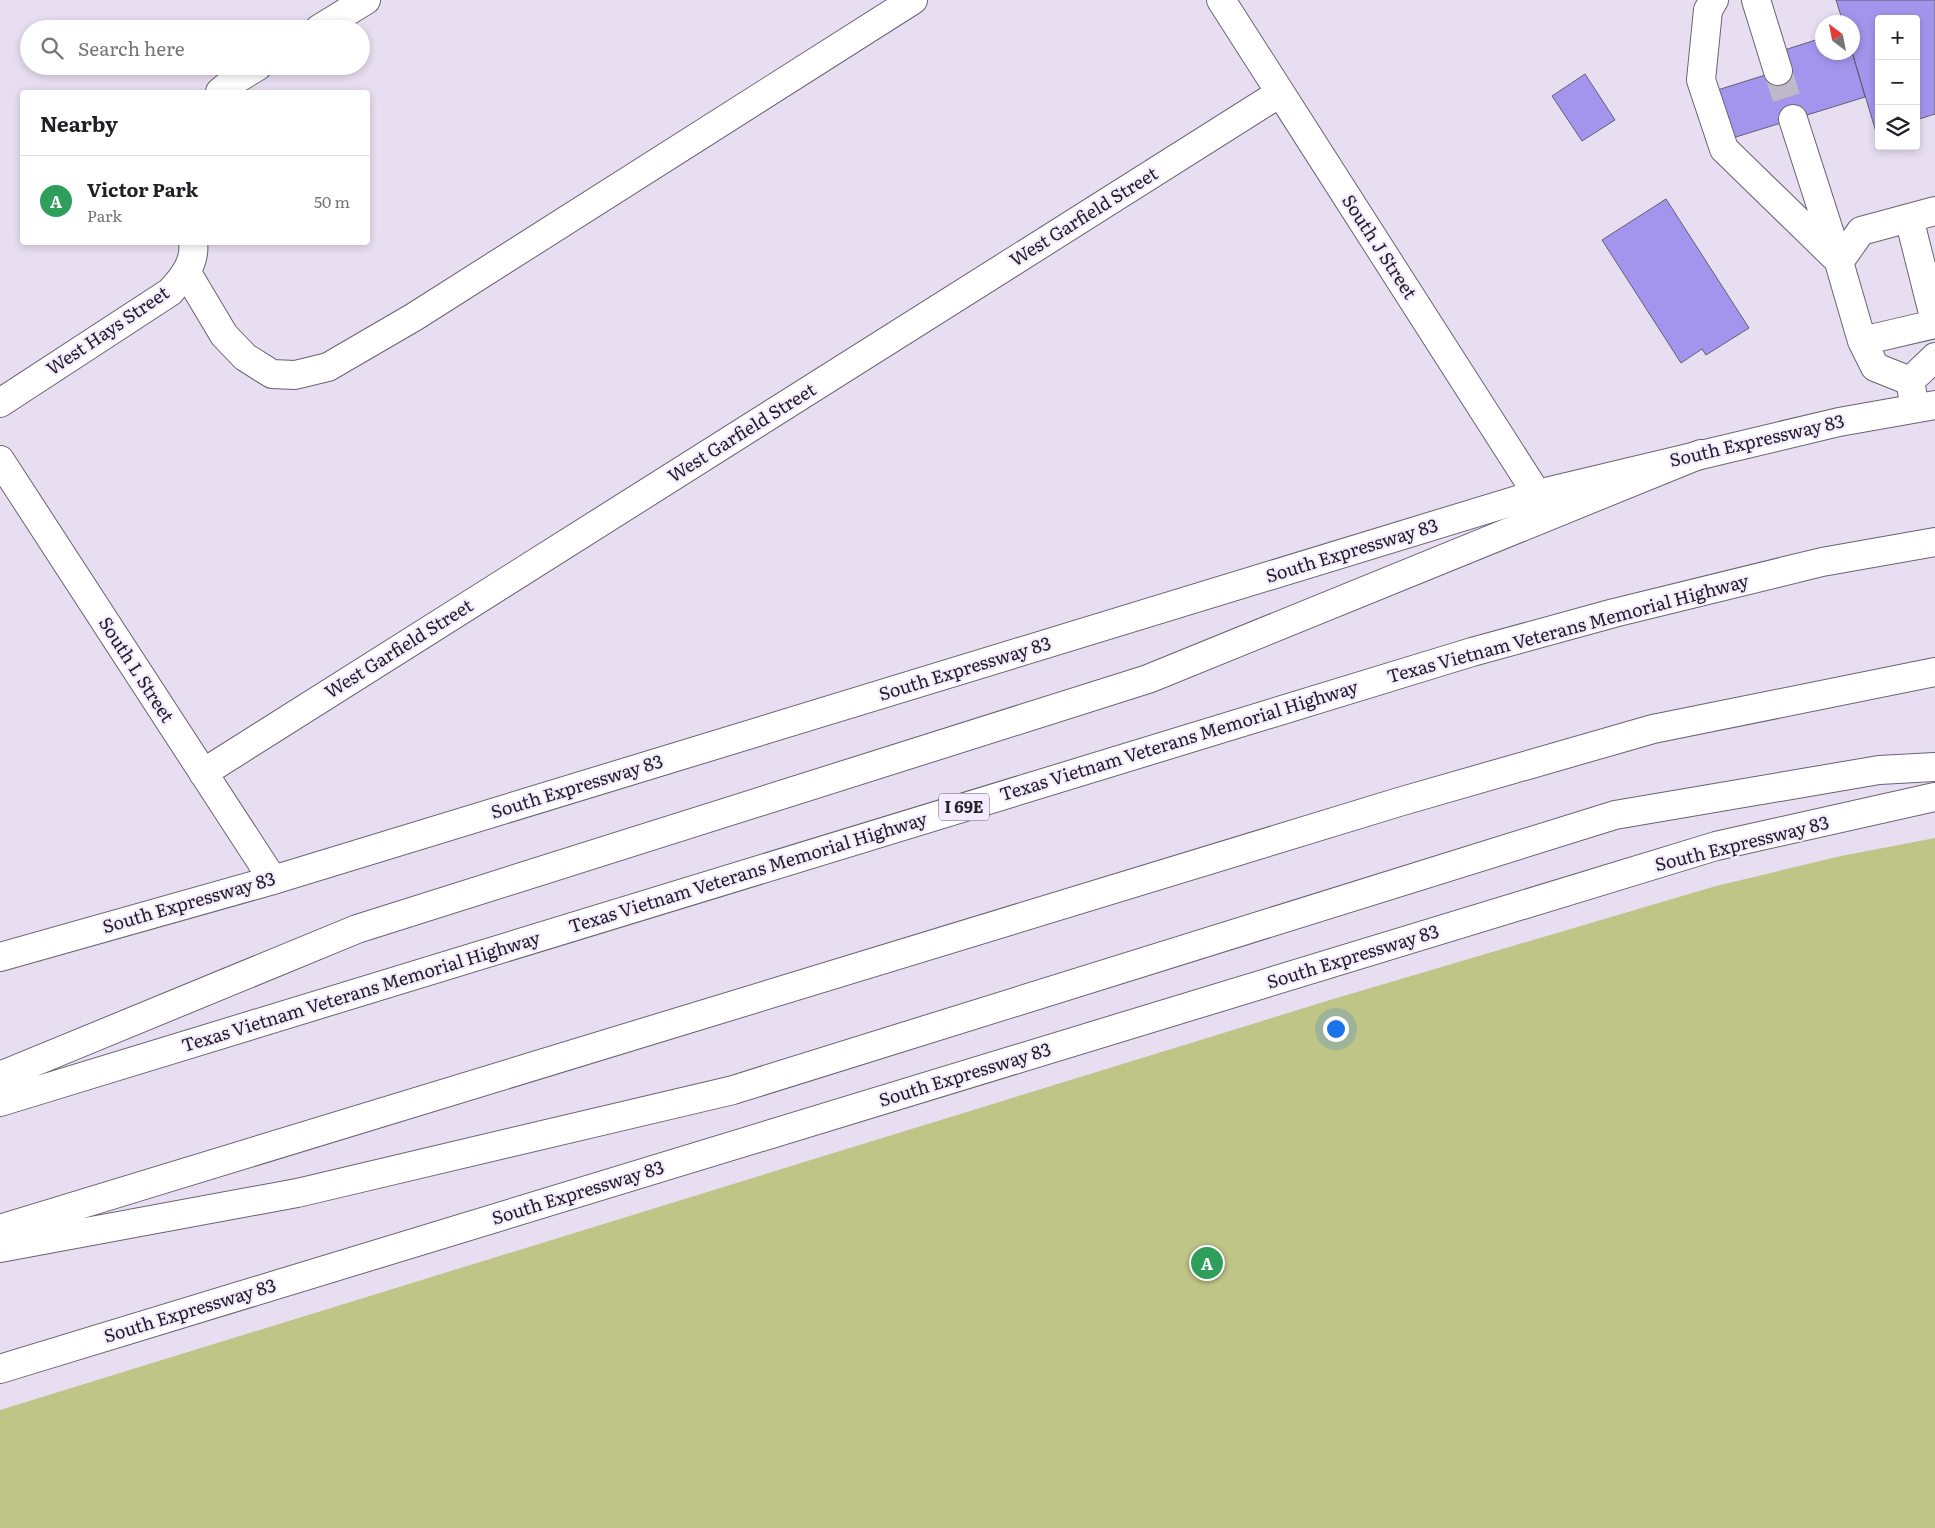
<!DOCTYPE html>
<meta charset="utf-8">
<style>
:root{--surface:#fff;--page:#f2f2f2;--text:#202124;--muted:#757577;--line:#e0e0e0;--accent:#111827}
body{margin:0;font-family:Literata,serif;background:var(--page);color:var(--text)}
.controls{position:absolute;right:15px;top:15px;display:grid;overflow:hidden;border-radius:5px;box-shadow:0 2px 8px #0003}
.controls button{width:45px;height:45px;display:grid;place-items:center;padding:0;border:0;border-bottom:1px solid var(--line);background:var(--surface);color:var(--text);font:25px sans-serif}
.compass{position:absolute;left:1815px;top:15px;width:45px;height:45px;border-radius:50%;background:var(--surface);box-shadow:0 2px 8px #0003;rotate:328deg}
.you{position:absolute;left:1335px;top:1028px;width:18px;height:18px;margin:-12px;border:4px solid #fff;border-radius:50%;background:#1a73e8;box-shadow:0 0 0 8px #1a73e833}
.badge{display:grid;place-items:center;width:32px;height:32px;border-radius:50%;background:var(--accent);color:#fff;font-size:16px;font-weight:700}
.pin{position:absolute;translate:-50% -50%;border:2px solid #fff;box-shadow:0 1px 5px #0006}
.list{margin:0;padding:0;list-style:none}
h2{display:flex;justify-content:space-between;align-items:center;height:65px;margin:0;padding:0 20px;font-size:21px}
h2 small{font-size:16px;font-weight:400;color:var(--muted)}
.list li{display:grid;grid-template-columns:32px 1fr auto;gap:15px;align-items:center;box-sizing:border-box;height:90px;padding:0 20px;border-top:1px solid var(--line)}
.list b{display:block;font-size:19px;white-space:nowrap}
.list p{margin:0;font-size:16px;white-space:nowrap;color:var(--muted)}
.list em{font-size:16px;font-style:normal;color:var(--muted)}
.icon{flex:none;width:28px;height:28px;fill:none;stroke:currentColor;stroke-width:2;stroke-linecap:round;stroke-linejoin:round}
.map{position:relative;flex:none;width:1935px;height:1528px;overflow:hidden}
.search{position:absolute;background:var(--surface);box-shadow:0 2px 8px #0003;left:20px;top:20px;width:350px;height:55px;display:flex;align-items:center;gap:12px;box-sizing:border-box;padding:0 18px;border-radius:28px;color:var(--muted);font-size:19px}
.panel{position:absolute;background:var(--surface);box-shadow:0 2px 8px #0003;left:20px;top:90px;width:350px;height:155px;border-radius:5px}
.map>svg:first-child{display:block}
.green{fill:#bfc587}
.building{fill:#a395ed;stroke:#615f71}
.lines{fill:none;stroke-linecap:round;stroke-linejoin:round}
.minor-tunnel{stroke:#c0b8c9;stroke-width:28;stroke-dasharray:28 14;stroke-linecap:butt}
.minor-casing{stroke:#6a6273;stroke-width:30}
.major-casing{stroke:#6a6273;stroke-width:30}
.highway-casing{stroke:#6a6273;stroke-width:30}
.minor{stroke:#fff;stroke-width:28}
.major{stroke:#fff;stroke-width:28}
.highway{stroke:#fff;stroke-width:28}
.labels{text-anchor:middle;stroke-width:4.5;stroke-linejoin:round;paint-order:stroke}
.shield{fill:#f5ebff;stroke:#625d68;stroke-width:1}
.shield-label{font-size:16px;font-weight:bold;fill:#232027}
.street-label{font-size:18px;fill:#232027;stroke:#f5ebff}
</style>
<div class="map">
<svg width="1935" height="1528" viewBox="0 0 1935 1528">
<rect width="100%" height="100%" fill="#e7def1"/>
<path class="green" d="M 1935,838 L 1935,1528 L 0,1528 L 0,1410 L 1330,1000 L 1716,886 L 1841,856 Z"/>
<path class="building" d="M 1836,0 L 1935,0 L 1935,114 L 1916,120 L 1916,19 L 1879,19 L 1879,131 L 1876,132 L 1852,52 L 1852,22 L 1843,22 Z
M 1822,38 L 1822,52 L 1852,52 L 1865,97 L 1723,141 L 1708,93 L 1778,71 L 1778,52 Z
M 1585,74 L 1615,120 L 1582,141 L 1552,96 Z
M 1666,199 L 1749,328 L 1706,355 L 1702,349 L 1681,363 L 1602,240 Z"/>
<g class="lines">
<path class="minor-tunnel" d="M 1778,71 L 1793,119"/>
<defs>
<path id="minor" d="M 1221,0 L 1537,494
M 1714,0 L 1708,10 L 1701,80 L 1724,149 L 1836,258
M 1756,0 L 1778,71
M 319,29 L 366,0
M 220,92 L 232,82 L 258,66
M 1793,119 L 1839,262 L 1862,341 L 1875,367 L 1910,381 L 1915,408
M 1909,218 L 1935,321
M 1839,262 L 1861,231 L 1935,211
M 187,273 L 224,335 L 245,357 L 272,374 L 295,375 L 328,367 L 414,317 L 913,0
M 1862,341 L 1935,324
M 1910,381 L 1935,357
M 0,403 L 170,292 C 182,279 196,263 193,242
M 0,460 L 273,880
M 203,773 L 1280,93"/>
<path id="major" d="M 0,957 L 273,880 L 1537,494 L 1839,422 L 1935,405
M 0,1369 L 1716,846 L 1935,797"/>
<path id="highway" d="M 0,1076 L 357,929 L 1148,679 L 1701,454
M 0,1102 L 1472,652 L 1614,613 L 1822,562 L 1935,542
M 0,1229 L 1399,802 L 1653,729 L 1935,672
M 0,1248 L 297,1193 L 733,1090 L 1615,815 L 1879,770 L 1935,767"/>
</defs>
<use href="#minor" class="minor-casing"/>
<use href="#major" class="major-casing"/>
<use href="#highway" class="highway-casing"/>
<use href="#minor" class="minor"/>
<use href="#major" class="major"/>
<use href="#highway" class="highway"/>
</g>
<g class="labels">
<rect class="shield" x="939" y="793.5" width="50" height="27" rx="4"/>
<g class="shield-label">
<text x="964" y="813">I 69E</text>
</g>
<g class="street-label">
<text transform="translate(1084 217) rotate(-32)" y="6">West Garfield Street</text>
<text transform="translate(1379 247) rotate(57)" y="6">South J Street</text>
<text transform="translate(108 331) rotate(-34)" y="6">West Hays Street</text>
<text transform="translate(742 433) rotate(-32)" y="6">West Garfield Street</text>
<text transform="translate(1757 441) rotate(-13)" y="6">South Expressway 83</text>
<text transform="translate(1352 551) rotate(-17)" y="6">South Expressway 83</text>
<text transform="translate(1568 629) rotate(-15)" y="6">Texas Vietnam Veterans Memorial Highway</text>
<text transform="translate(399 649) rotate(-32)" y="6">West Garfield Street</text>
<text transform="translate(965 669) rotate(-17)" y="6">South Expressway 83</text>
<text transform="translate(136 670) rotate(57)" y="6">South L Street</text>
<text transform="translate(1179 741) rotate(-17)" y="6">Texas Vietnam Veterans Memorial Highway</text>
<text transform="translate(577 787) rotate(-17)" y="6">South Expressway 83</text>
<text transform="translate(1742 844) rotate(-14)" y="6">South Expressway 83</text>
<text transform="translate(748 873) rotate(-17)" y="6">Texas Vietnam Veterans Memorial Highway</text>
<text transform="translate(189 903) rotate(-16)" y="6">South Expressway 83</text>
<text transform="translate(1353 957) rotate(-17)" y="6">South Expressway 83</text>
<text transform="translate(361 992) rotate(-17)" y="6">Texas Vietnam Veterans Memorial Highway</text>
<text transform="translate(965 1075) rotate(-17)" y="6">South Expressway 83</text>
<text transform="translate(578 1193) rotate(-17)" y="6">South Expressway 83</text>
<text transform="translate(190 1311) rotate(-17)" y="6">South Expressway 83</text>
</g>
</g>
</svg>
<div class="controls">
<button>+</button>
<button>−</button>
<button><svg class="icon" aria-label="layers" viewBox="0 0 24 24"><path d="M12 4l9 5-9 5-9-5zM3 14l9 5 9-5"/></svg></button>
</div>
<svg class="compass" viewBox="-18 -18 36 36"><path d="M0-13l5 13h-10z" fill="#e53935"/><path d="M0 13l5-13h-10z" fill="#757577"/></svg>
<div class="you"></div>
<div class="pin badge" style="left:1207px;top:1263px;background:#2e9e5b">A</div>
<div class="search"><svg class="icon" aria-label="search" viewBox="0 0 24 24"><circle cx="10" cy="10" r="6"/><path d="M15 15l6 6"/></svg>Search here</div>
<section class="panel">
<h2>Nearby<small></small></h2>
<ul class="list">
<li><span class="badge" style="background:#2e9e5b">A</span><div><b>Victor Park</b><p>Park</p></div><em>50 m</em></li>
</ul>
</section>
</div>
